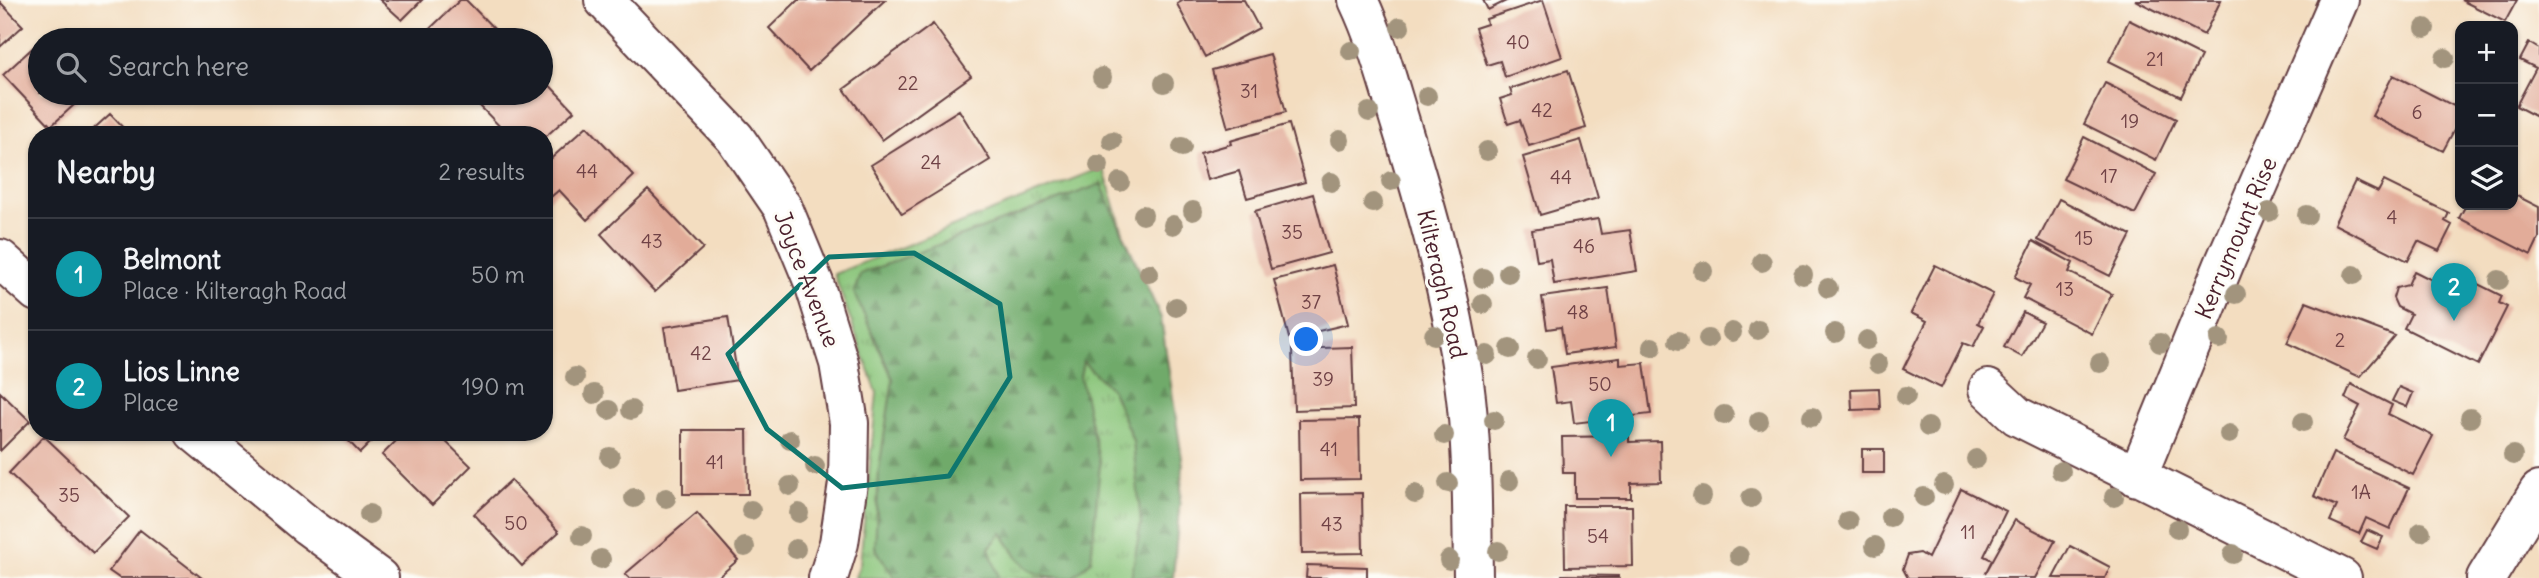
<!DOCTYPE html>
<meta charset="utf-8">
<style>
:root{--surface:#171b24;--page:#242831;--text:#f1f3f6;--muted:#9ea1a6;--line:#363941;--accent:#b45309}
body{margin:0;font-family:Delius,sans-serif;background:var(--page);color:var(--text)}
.controls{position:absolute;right:21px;top:21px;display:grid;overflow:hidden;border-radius:14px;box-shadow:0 2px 5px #0004}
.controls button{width:63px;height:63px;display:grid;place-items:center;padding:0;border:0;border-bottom:2px solid var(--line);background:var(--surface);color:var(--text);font:35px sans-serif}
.you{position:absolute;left:1307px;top:340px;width:24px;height:24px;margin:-18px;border:5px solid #fff;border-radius:50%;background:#1a73e8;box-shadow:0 0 0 10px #1a73e833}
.badge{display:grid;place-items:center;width:46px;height:46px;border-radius:50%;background:var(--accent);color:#fff;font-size:23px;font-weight:700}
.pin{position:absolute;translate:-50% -58px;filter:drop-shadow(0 2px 4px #0008)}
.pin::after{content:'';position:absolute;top:37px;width:24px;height:21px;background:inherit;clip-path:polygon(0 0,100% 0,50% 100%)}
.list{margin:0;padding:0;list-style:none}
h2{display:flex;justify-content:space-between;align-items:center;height:91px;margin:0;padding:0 28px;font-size:30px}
h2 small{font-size:23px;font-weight:400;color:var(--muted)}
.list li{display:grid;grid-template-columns:46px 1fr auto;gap:21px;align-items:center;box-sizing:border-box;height:112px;padding:0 28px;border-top:2px solid var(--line)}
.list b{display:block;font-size:26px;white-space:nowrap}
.list p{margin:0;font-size:23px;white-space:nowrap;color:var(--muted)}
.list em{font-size:23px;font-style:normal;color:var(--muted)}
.icon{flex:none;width:38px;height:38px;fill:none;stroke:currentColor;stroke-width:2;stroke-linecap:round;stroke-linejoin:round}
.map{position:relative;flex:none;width:2539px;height:578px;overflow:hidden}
.search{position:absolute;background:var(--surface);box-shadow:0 2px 5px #0004;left:28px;top:28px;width:525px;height:77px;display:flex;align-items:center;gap:18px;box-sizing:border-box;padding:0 24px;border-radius:38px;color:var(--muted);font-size:26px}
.panel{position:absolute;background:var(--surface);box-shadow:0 2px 5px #0004;left:28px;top:126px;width:525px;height:315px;border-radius:28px}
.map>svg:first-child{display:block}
.grass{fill:url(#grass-tufts);stroke:#6a7252;stroke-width:2}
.forest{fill:url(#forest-firs);stroke:#5c644a;stroke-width:2}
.building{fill:#e2ac99}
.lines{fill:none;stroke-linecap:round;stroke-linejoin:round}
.minor-casing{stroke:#633c41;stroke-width:42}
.major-casing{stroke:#633c41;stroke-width:42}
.minor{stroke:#fff;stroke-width:38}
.major{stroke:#fff;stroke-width:38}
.tree{fill:#a2947d}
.marked{fill:none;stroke:#0f766e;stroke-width:5;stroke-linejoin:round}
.labels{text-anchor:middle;stroke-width:6;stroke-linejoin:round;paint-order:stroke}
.number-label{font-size:19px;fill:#704246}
.street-label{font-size:23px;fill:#4a1f2b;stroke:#fdfcf7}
</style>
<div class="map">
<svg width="2539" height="578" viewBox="0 0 2539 578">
<defs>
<pattern id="grass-tufts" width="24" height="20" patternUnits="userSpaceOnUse" patternTransform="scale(1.75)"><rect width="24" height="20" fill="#8ac57a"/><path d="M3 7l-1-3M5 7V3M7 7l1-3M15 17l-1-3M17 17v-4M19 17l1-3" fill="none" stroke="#739f64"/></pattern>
<pattern id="forest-firs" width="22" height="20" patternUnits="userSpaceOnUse" patternTransform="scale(1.75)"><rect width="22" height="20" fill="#6faa6a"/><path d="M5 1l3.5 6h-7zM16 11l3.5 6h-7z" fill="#5d8a57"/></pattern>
</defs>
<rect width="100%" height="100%" fill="#fdfcf7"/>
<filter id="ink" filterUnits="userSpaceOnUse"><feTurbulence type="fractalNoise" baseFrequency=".0143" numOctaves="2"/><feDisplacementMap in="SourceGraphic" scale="14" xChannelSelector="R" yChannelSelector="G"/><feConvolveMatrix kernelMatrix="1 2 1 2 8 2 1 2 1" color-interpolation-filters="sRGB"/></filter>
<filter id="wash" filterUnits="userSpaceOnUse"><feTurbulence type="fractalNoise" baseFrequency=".00686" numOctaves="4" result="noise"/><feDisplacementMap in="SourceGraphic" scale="28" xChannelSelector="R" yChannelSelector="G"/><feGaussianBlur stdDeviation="1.57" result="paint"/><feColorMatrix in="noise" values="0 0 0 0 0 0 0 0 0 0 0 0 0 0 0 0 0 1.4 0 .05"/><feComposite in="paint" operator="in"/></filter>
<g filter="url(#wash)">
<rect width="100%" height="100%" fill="#f3ddc0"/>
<path class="grass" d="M 1103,167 L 1148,314 L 1171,490 L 1173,578 L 855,578 L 860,563 L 877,393 L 834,274 Z"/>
<path class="forest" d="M 1101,184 L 1161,318 L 1183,465 L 1173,578 L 1131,578 L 1141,524 L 1133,441 L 1112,390 L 1083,362 L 1080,376 L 1100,464 L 1091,561 L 1072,578 C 1027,578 1024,568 1002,533 L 989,548 L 999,578 L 895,578 L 875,548 L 879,469 L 893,379 L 854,293 L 860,274 Z"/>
<g id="blocks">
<path class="building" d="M 380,0 L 422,0 L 402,20 Z
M 460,0 L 466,0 L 505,40 L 418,40 Z
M 798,0 L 885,0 L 809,71 L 769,28 Z
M 1184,0 L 1244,0 L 1259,28 L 1205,57 L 1177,4 Z
M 1483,0 L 1508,0 L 1488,10 Z
M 1543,0 L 1562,57 L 1505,77 L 1500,61 L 1487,65 L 1475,28 L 1487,24 L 1486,19 Z
M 2135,0 L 2221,0 L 2204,35 Z
M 2461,0 L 2517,0 L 2505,22 Z
M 0,2 L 23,26 L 0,47 Z
M 2129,20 L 2201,56 L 2181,97 L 2109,61 Z
M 933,24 L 971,76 L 882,140 L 844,89 Z
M 40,41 L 40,93 L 87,93 L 51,126 L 3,75 Z
M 2529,43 L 2539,49 L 2539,118 L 2516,106 L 2536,68 L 2520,60 Z
M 1270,54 L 1286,112 L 1228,128 L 1212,70 Z
M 1568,70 L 1586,128 L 1529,146 L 1520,120 L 1508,124 L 1500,99 L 1512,95 L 1510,89 Z
M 2393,75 L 2460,109 L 2460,119 L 2443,151 L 2372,116 Z
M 541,76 L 574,111 L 544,138 L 544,135 L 508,135 L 478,104 L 490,93 L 541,93 Z
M 2105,83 L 2176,119 L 2156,160 L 2084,124 Z
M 959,110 L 990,160 L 902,214 L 871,165 Z
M 110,114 L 130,135 L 87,135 Z
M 1289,124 L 1305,182 L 1247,198 L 1239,171 L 1207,180 L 1200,153 L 1231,144 L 1230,141 Z
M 587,126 L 634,176 L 587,220 L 559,190 L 544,203 L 544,165 Z
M 2084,137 L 2156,174 L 2135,214 L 2063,179 Z
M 1581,140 L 1598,198 L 1540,215 L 1523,157 Z
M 2355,181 L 2378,192 L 2384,181 L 2449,213 L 2445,221 L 2452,225 L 2439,251 L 2418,241 L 2408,261 L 2334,224 Z
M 648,190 L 703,248 L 655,292 L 601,234 Z
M 1313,194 L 1329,253 L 1271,269 L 1255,211 Z
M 2513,194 L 2539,207 L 2539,238 L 2531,255 L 2459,218 L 2466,205 L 2513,205 Z
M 2059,199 L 2131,235 L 2110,276 L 2038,240 Z
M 1598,219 L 1601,234 L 1630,230 L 1637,271 L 1554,284 L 1550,259 L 1537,261 L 1532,230 Z
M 2033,241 L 2073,263 L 2069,272 L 2112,294 L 2092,334 L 2023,298 L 2030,285 L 2015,277 Z
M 1333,265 L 1348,324 L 1289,338 L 1274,280 Z
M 1935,265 L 1993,294 L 1978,323 L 1984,326 L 1973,347 L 1963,343 L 1941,388 L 1903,369 L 1927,321 L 1911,313 Z
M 2414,271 L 2458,293 L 2466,278 L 2502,296 L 2499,303 L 2507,307 L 2478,365 L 2404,328 L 2411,314 L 2397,307 L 2393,298 L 2396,288 L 2408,285 Z
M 1608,288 L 1616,347 L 1565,354 L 1561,327 L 1547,329 L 1542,297 Z
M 2306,302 L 2395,336 L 2360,377 L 2287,343 Z
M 2023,312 L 2042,322 L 2022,357 L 2004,347 Z
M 728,317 L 738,380 L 674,390 L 664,327 Z
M 1352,347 L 1354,408 L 1294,410 L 1292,349 Z
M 1620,358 L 1620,365 L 1644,363 L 1651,414 L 1574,423 L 1571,401 L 1556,403 L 1551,367 Z
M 2351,384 L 2392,405 L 2388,414 L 2433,436 L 2413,475 L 2343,440 L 2360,406 L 2345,398 Z
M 2399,387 L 2413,393 L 2407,407 L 2392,401 Z
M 1879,388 L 1880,409 L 1852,410 L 1851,389 Z
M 0,392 L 30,421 L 0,451 Z
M 1359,419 L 1360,479 L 1300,480 L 1299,420 Z
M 683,430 L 747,430 L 748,494 L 683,494 Z
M 340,432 L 381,432 L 360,453 Z
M 405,432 L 436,432 L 471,466 L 432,505 L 382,455 Z
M 44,436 L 129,517 L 93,553 L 9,473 Z
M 1629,436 L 1629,442 L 1660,441 L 1661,482 L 1631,483 L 1631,498 L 1575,498 L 1575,473 L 1563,473 L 1562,437 Z
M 1862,449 L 1884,449 L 1884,473 L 1862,473 Z
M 2333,453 L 2409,488 L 2390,529 L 2366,518 L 2359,534 L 2330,521 L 2337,506 L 2314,496 Z
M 511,480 L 559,532 L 522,566 L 474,514 Z
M 1961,489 L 2006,511 L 1984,556 L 1992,560 L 1985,574 L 2015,520 L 2055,541 L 2035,578 L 1908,578 L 1903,569 L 1908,555 L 1920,553 L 1928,558 Z
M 1362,493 L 1363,553 L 1302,554 L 1301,494 Z
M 1564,506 L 1632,506 L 1633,566 L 1565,567 Z
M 697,513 L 738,560 L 717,578 L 629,578 L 625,574 Z
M 140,530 L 202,578 L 119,578 L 109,571 Z
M 2367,530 L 2383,537 L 2377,549 L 2361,542 Z
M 2070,546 L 2110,567 L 2105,578 L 2053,578 Z
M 1307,565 L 1367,567 L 1367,578 L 1306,578 Z
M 1562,575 L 1619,576 L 1619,578 L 1561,578 Z"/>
</g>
</g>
<g filter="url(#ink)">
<use href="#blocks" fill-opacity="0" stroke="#633c41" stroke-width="2"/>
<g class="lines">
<defs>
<path id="minor" d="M 604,0 L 735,138 L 783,208 L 814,283 L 839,363 L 849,423 L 848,483 L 839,543 L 828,578
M 1358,0 C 1377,40 1388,83 1401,125 C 1427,209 1451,295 1464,382 C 1473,447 1472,513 1473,578
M 0,259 L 37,292
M 1988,389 L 2017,416 L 2342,578
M 194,432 L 308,526 L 379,578
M 2137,477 L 2225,262 L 2339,0"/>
<path id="major" d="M 2486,578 L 2539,491"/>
</defs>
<use href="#minor" class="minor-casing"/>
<use href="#major" class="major-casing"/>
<use href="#minor" class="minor"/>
<use href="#major" class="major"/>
</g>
<g class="tree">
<circle cx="1400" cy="27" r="10"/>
<circle cx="2425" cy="28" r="10"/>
<circle cx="1351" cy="51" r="10"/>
<circle cx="2445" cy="58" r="10"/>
<circle cx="1102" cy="77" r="10"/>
<circle cx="1164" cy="83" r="10"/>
<circle cx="1427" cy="96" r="10"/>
<circle cx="1369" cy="112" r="10"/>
<circle cx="1340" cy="140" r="10"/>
<circle cx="1112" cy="141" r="10"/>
<circle cx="1182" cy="147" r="10"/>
<circle cx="1487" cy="151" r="10"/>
<circle cx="1099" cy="165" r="10"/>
<circle cx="1391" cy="181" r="10"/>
<circle cx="1120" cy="182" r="10"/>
<circle cx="1331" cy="182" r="10"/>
<circle cx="1373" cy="203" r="10"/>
<circle cx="1193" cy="211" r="10"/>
<circle cx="2269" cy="212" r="10"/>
<circle cx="1143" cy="215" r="10"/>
<circle cx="2307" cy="215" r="10"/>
<circle cx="1173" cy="225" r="10"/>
<circle cx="1762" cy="262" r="10"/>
<circle cx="1703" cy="271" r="10"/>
<circle cx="1149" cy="273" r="10"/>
<circle cx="1508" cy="273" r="10"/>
<circle cx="1803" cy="275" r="10"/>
<circle cx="2354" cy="275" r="10"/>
<circle cx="1483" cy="278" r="10"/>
<circle cx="2499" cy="280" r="10"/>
<circle cx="1828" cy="288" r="10"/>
<circle cx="2236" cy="294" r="10"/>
<circle cx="1483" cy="304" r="10"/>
<circle cx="1176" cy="307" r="10"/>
<circle cx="1758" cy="330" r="10"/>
<circle cx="1732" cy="332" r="10"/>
<circle cx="1835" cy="333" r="10"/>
<circle cx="1434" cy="335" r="10"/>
<circle cx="1708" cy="339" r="10"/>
<circle cx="2219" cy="339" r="10"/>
<circle cx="1867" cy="340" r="10"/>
<circle cx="1678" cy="341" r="10"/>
<circle cx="2160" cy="343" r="10"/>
<circle cx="1652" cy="347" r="10"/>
<circle cx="1510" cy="349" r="10"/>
<circle cx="1487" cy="355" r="10"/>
<circle cx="1537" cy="359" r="10"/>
<circle cx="2100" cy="363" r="10"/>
<circle cx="1878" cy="364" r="10"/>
<circle cx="575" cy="377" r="10"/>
<circle cx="594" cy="394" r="10"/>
<circle cx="1906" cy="396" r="10"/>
<circle cx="609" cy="410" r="10"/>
<circle cx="631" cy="410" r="10"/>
<circle cx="1724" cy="415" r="10"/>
<circle cx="1812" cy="417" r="10"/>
<circle cx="2470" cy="418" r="10"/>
<circle cx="1494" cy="420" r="10"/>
<circle cx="1759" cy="421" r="10"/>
<circle cx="2303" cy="422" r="10"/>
<circle cx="1928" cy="427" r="10"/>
<circle cx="2229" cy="434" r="10"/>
<circle cx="1444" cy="435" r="10"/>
<circle cx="790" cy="440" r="10"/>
<circle cx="2513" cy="455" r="10"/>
<circle cx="610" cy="457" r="10"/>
<circle cx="1976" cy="459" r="10"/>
<circle cx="815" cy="466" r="10"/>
<circle cx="2061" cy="471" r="10"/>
<circle cx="1509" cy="481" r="10"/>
<circle cx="1448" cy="483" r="10"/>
<circle cx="1944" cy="485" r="10"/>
<circle cx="790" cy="486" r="10"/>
<circle cx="1415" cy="494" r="10"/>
<circle cx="1702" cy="496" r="10"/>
<circle cx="1924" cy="497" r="10"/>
<circle cx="2114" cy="497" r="10"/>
<circle cx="634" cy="498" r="10"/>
<circle cx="666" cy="498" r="10"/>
<circle cx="1751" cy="498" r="10"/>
<circle cx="751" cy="510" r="10"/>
<circle cx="799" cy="513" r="10"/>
<circle cx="369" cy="514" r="10"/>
<circle cx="1890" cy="517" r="10"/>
<circle cx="1848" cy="521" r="10"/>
<circle cx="2177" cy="529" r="10"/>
<circle cx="2421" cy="532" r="10"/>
<circle cx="582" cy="536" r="10"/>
<circle cx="1875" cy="546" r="10"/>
<circle cx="745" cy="547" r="10"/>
<circle cx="796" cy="549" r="10"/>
<circle cx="1498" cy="551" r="10"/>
<circle cx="2233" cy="554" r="10"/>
<circle cx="1739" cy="556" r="10"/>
<circle cx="601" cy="559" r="10"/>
<circle cx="1449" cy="560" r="10"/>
</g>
</g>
<path class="marked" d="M 914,253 L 1000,304 L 1010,377 L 949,476 L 842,488 L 767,429 L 728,354 L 829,257 Z"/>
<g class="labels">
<g class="number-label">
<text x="1518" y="49">40</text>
<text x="2155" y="66">21</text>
<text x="908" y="90">22</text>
<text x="1249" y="98">31</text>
<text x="1542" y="117">42</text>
<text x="2417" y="119">6</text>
<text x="2130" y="128">19</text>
<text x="931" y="169">24</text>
<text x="587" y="178">44</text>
<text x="2109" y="183">17</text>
<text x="1561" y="184">44</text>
<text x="2392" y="224">4</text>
<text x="1292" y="239">35</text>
<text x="2084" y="245">15</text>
<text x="652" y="248">43</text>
<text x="1584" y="253">46</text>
<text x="2065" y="296">13</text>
<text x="1311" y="309">37</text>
<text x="1578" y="319">48</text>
<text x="2340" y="347">2</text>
<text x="701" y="360">42</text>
<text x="1323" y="386">39</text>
<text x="1600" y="391">50</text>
<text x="1329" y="456">41</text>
<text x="715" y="469">41</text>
<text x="2361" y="499">1A</text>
<text x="69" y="502">35</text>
<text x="516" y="530">50</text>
<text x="1332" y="531">43</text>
<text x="1968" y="539">11</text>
<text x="1598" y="543">54</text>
</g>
<g class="street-label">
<text transform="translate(2236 238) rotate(-67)" y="8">Kerrymount Rise</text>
<text transform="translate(807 279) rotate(69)" y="8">Joyce Avenue</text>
<text transform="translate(1442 284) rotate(77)" y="8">Kilteragh Road</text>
</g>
</g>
</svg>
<div class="controls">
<button>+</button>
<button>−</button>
<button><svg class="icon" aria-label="layers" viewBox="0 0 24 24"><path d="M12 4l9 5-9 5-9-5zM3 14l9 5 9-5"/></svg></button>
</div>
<div class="you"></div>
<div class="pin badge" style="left:1611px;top:457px;background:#0f9aa8">1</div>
<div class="pin badge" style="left:2454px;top:321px;background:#0f9aa8">2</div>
<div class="search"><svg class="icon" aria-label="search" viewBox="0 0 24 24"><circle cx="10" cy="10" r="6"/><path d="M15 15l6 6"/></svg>Search here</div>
<section class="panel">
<h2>Nearby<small>2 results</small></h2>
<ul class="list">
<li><span class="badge" style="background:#0f9aa8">1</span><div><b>Belmont</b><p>Place · Kilteragh Road</p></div><em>50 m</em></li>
<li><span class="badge" style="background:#0f9aa8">2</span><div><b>Lios Linne</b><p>Place</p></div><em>190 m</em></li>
</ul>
</section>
</div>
